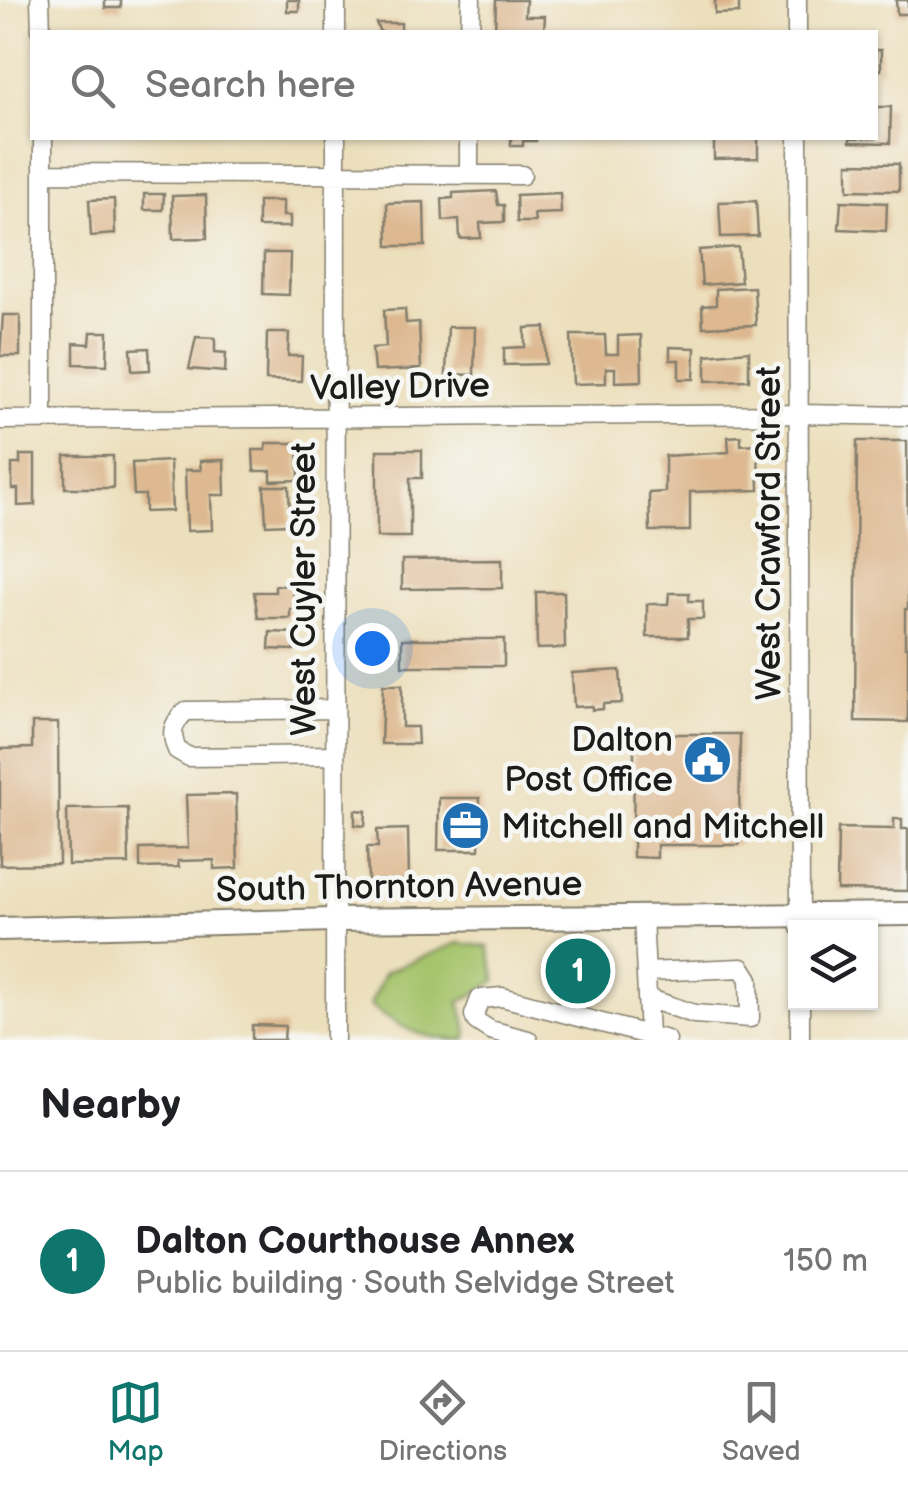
<!DOCTYPE html>
<meta charset="utf-8">
<style>
:root{--surface:#fff;--page:#f6f6f6;--text:#202124;--muted:#757577;--line:#e0e0e0;--accent:#0f766e}
body{margin:0;font-family:"Balsamiq Sans",sans-serif;background:var(--page);color:var(--text)}
.controls{position:absolute;right:30px;bottom:30px;display:grid;overflow:hidden;border-radius:0px;box-shadow:0 2px 8px #0004}
.controls button{width:90px;height:90px;display:grid;place-items:center;padding:0;border:0;border-bottom:2px solid var(--line);background:var(--surface);color:var(--text);font:50px sans-serif}
.you{position:absolute;left:372px;top:648px;width:35px;height:35px;margin:-25px;border:8px solid #fff;border-radius:50%;background:#1a73e8;box-shadow:0 0 0 15px #1a73e833}
.badge{display:grid;place-items:center;width:65px;height:65px;border-radius:50%;background:var(--accent);color:#fff;font-size:32px;font-weight:700}
.pin{position:absolute;translate:-50% -50%;border:5px solid #fff;box-shadow:0 2px 10px #0006}
.list{margin:0;padding:0;list-style:none}
h2{display:flex;justify-content:space-between;align-items:center;height:130px;margin:0;padding:0 40px;font-size:42px}
h2 small{font-size:32px;font-weight:400;color:var(--muted)}
.list li{display:grid;grid-template-columns:65px 1fr auto;gap:30px;align-items:center;box-sizing:border-box;height:180px;padding:0 40px;border-top:2px solid var(--line)}
.list b{display:block;font-size:38px;white-space:nowrap}
.list p{margin:0;font-size:32px;white-space:nowrap;color:var(--muted)}
.list em{font-size:32px;font-style:normal;color:var(--muted)}
.icon{flex:none;width:55px;height:55px;fill:none;stroke:currentColor;stroke-width:2;stroke-linecap:round;stroke-linejoin:round}
.map{position:relative;flex:none;width:908px;height:1040px;overflow:hidden}
.search{position:absolute;background:var(--surface);box-shadow:0 2px 8px #0004;left:30px;right:30px;top:30px;height:110px;display:flex;align-items:center;gap:25px;box-sizing:border-box;padding:0 35px;border-radius:0px;color:var(--muted);font-size:38px}
.sheet{height:310px;background:var(--surface)}
nav{display:flex;justify-content:space-around;align-items:center;box-sizing:border-box;height:140px;border-top:2px solid var(--line);background:var(--surface);font-size:28px;color:var(--muted)}
nav a{display:grid;justify-items:center;gap:5px}
nav .on{color:var(--accent)}
.map>svg:first-child{display:block}
.green{fill:#a5c46c;stroke:#607044;stroke-width:2.5}
.building{fill:#ddb890}
.lines{fill:none;stroke-linecap:round;stroke-linejoin:round}
.minor-casing{stroke:#847e6c;stroke-width:21}
.major-casing{stroke:#847e6c;stroke-width:26}
.minor{stroke:#fff;stroke-width:18}
.major{stroke:#fff;stroke-width:22}
.labels{text-anchor:middle;stroke-width:9;stroke-linejoin:round;paint-order:stroke}
.street-label{font-size:35px;fill:#1c1c1c;stroke:#f6f6f2}
.poi-label{font-size:35px;fill:#1c1c1c;stroke:#f6f6f2;text-anchor:end}
</style>
<div class="map">
<svg width="908" height="1040" viewBox="0 0 908 1040">
<rect width="100%" height="100%" fill="#f6f6f2"/>
<filter id="ink" filterUnits="userSpaceOnUse"><feTurbulence type="fractalNoise" baseFrequency=".01" numOctaves="2"/><feDisplacementMap in="SourceGraphic" scale="20" xChannelSelector="R" yChannelSelector="G"/><feConvolveMatrix kernelMatrix="1 2 1 2 8 2 1 2 1" color-interpolation-filters="sRGB"/></filter>
<filter id="wash" filterUnits="userSpaceOnUse"><feTurbulence type="fractalNoise" baseFrequency=".0048" numOctaves="4" result="noise"/><feDisplacementMap in="SourceGraphic" scale="40" xChannelSelector="R" yChannelSelector="G"/><feGaussianBlur stdDeviation="2.25" result="paint"/><feColorMatrix in="noise" values="0 0 0 0 0 0 0 0 0 0 0 0 0 0 0 0 0 1.4 0 .05"/><feComposite in="paint" operator="in"/></filter>
<g filter="url(#wash)">
<rect width="100%" height="100%" fill="#ecdfbc"/>
<path class="green" d="M 458,943 L 488,947 L 496,981 L 460,1002 L 468,1033 L 466,1040 C 423,1040 404,1030 370,1005 L 385,972 Z"/>
<g id="blocks">
<path class="building" d="M 105,0 L 121,0 L 121,8 L 105,8 Z
M 287,0 L 299,0 L 299,11 L 287,11 Z
M 496,0 L 526,0 L 525,16 L 545,16 L 544,31 L 495,32 Z
M 715,0 L 739,0 L 739,13 L 715,14 Z
M 896,0 L 908,0 L 908,14 L 897,14 Z
M 376,23 L 401,23 L 401,32 L 380,32 Z
M 876,50 L 881,50 L 881,70 L 876,70 Z
M 876,107 L 891,107 L 890,143 L 850,142 L 850,138 L 876,138 Z
M 511,138 L 536,138 L 536,141 L 523,141 L 523,146 L 511,146 Z
M 714,138 L 758,138 L 758,158 L 714,159 Z
M 848,163 L 899,164 L 899,191 L 848,190 Z
M 496,191 L 498,205 L 504,205 L 504,222 L 480,223 L 481,238 L 460,239 L 459,220 L 443,221 L 442,199 L 453,198 L 453,193 Z
M 560,193 L 561,213 L 534,214 L 535,222 L 517,222 L 516,195 Z
M 144,194 L 164,194 L 163,210 L 144,210 Z
M 206,195 L 207,238 L 173,239 L 172,196 Z
M 114,199 L 115,234 L 91,236 L 89,200 Z
M 258,201 L 283,201 L 283,216 L 290,216 L 290,227 L 258,227 Z
M 756,201 L 758,236 L 721,237 L 719,202 Z
M 841,201 L 887,203 L 886,231 L 839,229 Z
M 424,202 L 425,246 L 388,246 L 387,203 Z
M 738,247 L 741,282 L 702,285 L 699,250 Z
M 264,253 L 290,253 L 289,295 L 263,294 Z
M 754,287 L 756,325 L 703,327 L 702,306 L 716,305 L 716,289 Z
M 405,309 L 406,323 L 419,322 L 421,369 L 374,371 L 372,348 L 386,347 L 384,310 Z
M 3,315 L 20,315 L 20,356 L 0,356 Z
M 448,327 L 475,327 L 474,375 L 446,374 Z
M 545,327 L 546,364 L 504,365 L 504,348 L 525,347 L 525,328 Z
M 91,332 L 108,332 L 107,365 L 74,364 L 74,343 L 90,344 Z
M 267,333 L 289,333 L 288,356 L 302,356 L 301,381 L 266,380 Z
M 571,335 L 605,335 L 606,354 L 618,354 L 618,336 L 641,335 L 642,381 L 615,382 L 615,368 L 606,368 L 606,383 L 573,384 Z
M 196,337 L 215,338 L 215,352 L 226,353 L 225,372 L 189,369 Z
M 670,347 L 695,348 L 694,379 L 679,379 L 679,360 L 670,360 Z
M 149,348 L 150,370 L 132,371 L 131,349 Z
M 749,351 L 749,380 L 706,381 L 706,355 Z
M 741,436 L 741,445 L 758,444 L 759,490 L 690,492 L 690,531 L 650,531 L 649,493 L 665,492 L 665,456 L 729,452 L 728,437 Z
M 857,441 L 907,441 L 908,609 L 905,609 L 905,647 L 908,647 L 908,722 L 855,721 Z
M 266,443 L 298,443 L 299,480 L 271,481 L 271,471 L 254,471 L 253,450 L 266,450 Z
M 377,450 L 422,450 L 422,478 L 410,478 L 410,537 L 377,537 Z
M 20,455 L 35,455 L 35,505 L 18,506 L 18,489 L 12,489 L 12,464 L 20,464 Z
M 65,456 L 113,456 L 113,488 L 65,488 Z
M 224,460 L 225,495 L 211,495 L 212,530 L 187,531 L 185,470 L 201,470 L 200,461 Z
M 170,461 L 172,511 L 145,512 L 145,495 L 134,495 L 132,463 Z
M 264,486 L 289,486 L 290,524 L 266,525 Z
M 502,559 L 502,588 L 402,589 L 402,560 Z
M 293,585 L 293,595 L 299,595 L 300,609 L 290,609 L 290,618 L 258,618 L 254,592 L 275,592 L 275,586 Z
M 536,592 L 564,592 L 565,648 L 537,649 Z
M 669,593 L 689,593 L 689,601 L 703,601 L 703,619 L 688,619 L 688,637 L 647,637 L 647,604 L 668,604 Z
M 270,632 L 295,633 L 294,650 L 269,649 Z
M 402,639 L 504,639 L 504,666 L 402,666 Z
M 620,670 L 622,703 L 603,704 L 603,709 L 592,710 L 592,706 L 574,707 L 572,673 Z
M 383,685 L 402,685 L 402,727 L 417,727 L 418,744 L 381,744 Z
M 32,723 L 58,723 L 59,864 L 0,865 L 0,749 L 32,748 Z
M 657,734 L 740,734 L 739,845 L 657,845 L 657,858 L 633,857 L 634,746 L 657,747 Z
M 236,794 L 238,868 L 214,869 L 214,860 L 178,861 L 179,867 L 140,868 L 140,849 L 188,848 L 186,795 Z
M 439,798 L 480,798 L 479,850 L 438,850 Z
M 128,808 L 129,864 L 68,865 L 67,809 Z
M 355,810 L 366,811 L 365,826 L 355,825 Z
M 894,819 L 902,819 L 902,829 L 908,829 L 908,891 L 837,890 L 838,828 L 894,829 Z
M 408,829 L 409,880 L 368,881 L 367,847 L 378,847 L 377,830 Z
M 252,1025 L 285,1026 L 284,1040 L 252,1040 Z"/>
</g>
</g>
<g filter="url(#ink)">
<use href="#blocks" fill-opacity="0" stroke="#847e6c" stroke-width="2.5"/>
<g class="lines">
<defs>
<path id="minor" d="M 40,0 L 41,32
M 336,0 L 336,32
M 797,0 L 797,32
M 470,32 L 471,0
M 798,138 L 800,928
M 469,172 L 469,138
M 43,173 L 522,175
M 43,419 L 43,138
M 0,420 L 801,414 L 908,416
M 335,755 L 189,757 L 177,750 C 170,733 172,724 186,711 L 335,709
M 643,917 L 649,1035
M 646,972 L 742,968 L 749,979 L 750,1018 L 694,1014 L 647,998
M 335,1040 L 336,138
M 528,1040 L 490,1030 L 476,1021 L 474,1015 L 480,999 L 502,997 L 667,1040
M 800,1040 L 800,1002"/>
<path id="major" d="M 0,929 L 334,920 L 908,914"/>
</defs>
<use href="#minor" class="minor-casing"/>
<use href="#major" class="major-casing"/>
<use href="#minor" class="minor"/>
<use href="#major" class="major"/>
</g>
</g>
<defs>
<symbol id="civic-disc" viewBox="-11 -11 22 22"><circle r="9.5" fill="#1f6fb2" stroke="#f6f6f2"/><path d="M-.6-6.5H3V-4.5H.6V-3L4-1V1h2V6H-6V1h2V-1L-.6-3ZM-1.2 2.5V6h2.4V2.5Z" fill="#fff"/></symbol>
<symbol id="office-disc" viewBox="-11 -11 22 22"><circle r="9.5" fill="#1f6fb2" stroke="#f6f6f2"/><path d="M-6-3h4V-5.5h4V-3h4V5H-6ZM-1-4.5V-3h2v-1.5ZM-6 0V1H6V0Z" fill="#fff"/></symbol>
</defs>
<g fill-rule="evenodd">
<use href="#civic-disc" x="680" y="732" width="55" height="55"/>
<use href="#office-disc" x="438" y="798" width="55" height="55"/>
</g>
<g class="labels">
<g class="street-label">
<text transform="translate(400 386) rotate(-1)" y="12">Valley Drive</text>
<text transform="translate(768 533) rotate(-90)" y="12">West Crawford Street</text>
<text transform="translate(303 589) rotate(-90)" y="12">West Cuyler Street</text>
<text transform="translate(399 886) rotate(-1)" y="12">South Thornton Avenue</text>
</g>
<g class="poi-label">
<text x="673" y="751">Dalton<tspan x="673" dy="40">Post Office</tspan></text>
<text x="501" y="838" text-anchor="start">Mitchell and Mitchell</text>
</g>
</g>
</svg>
<div class="controls">
<button><svg class="icon" aria-label="layers" viewBox="0 0 24 24"><path d="M12 4l9 5-9 5-9-5zM3 14l9 5 9-5"/></svg></button>
</div>
<div class="you"></div>
<div class="pin badge" style="left:578px;top:971px">1</div>
<div class="search"><svg class="icon" aria-label="search" viewBox="0 0 24 24"><circle cx="10" cy="10" r="6"/><path d="M15 15l6 6"/></svg>Search here</div>
</div>
<section class="sheet">
<h2>Nearby<small></small></h2>
<ul class="list">
<li><span class="badge">1</span><div><b>Dalton Courthouse Annex</b><p>Public building · South Selvidge Street</p></div><em>150 m</em></li>
</ul>
</section>
<nav>
<a class="on"><svg class="icon" aria-label="map" viewBox="0 0 24 24"><path d="M3 6l6-2 6 2 6-2v14l-6 2-6-2-6 2zM9 4v14M15 6v14"/></svg>Map</a>
<a><svg class="icon" aria-label="directions" viewBox="0 0 24 24"><path d="M12 3l9 9-9 9-9-9zM9 14v-3h6M13 9l2 2-2 2"/></svg>Directions</a>
<a><svg class="icon" aria-label="saved" viewBox="0 0 24 24"><path d="M7 4h10v16l-5-4-5 4z"/></svg>Saved</a>
</nav>
